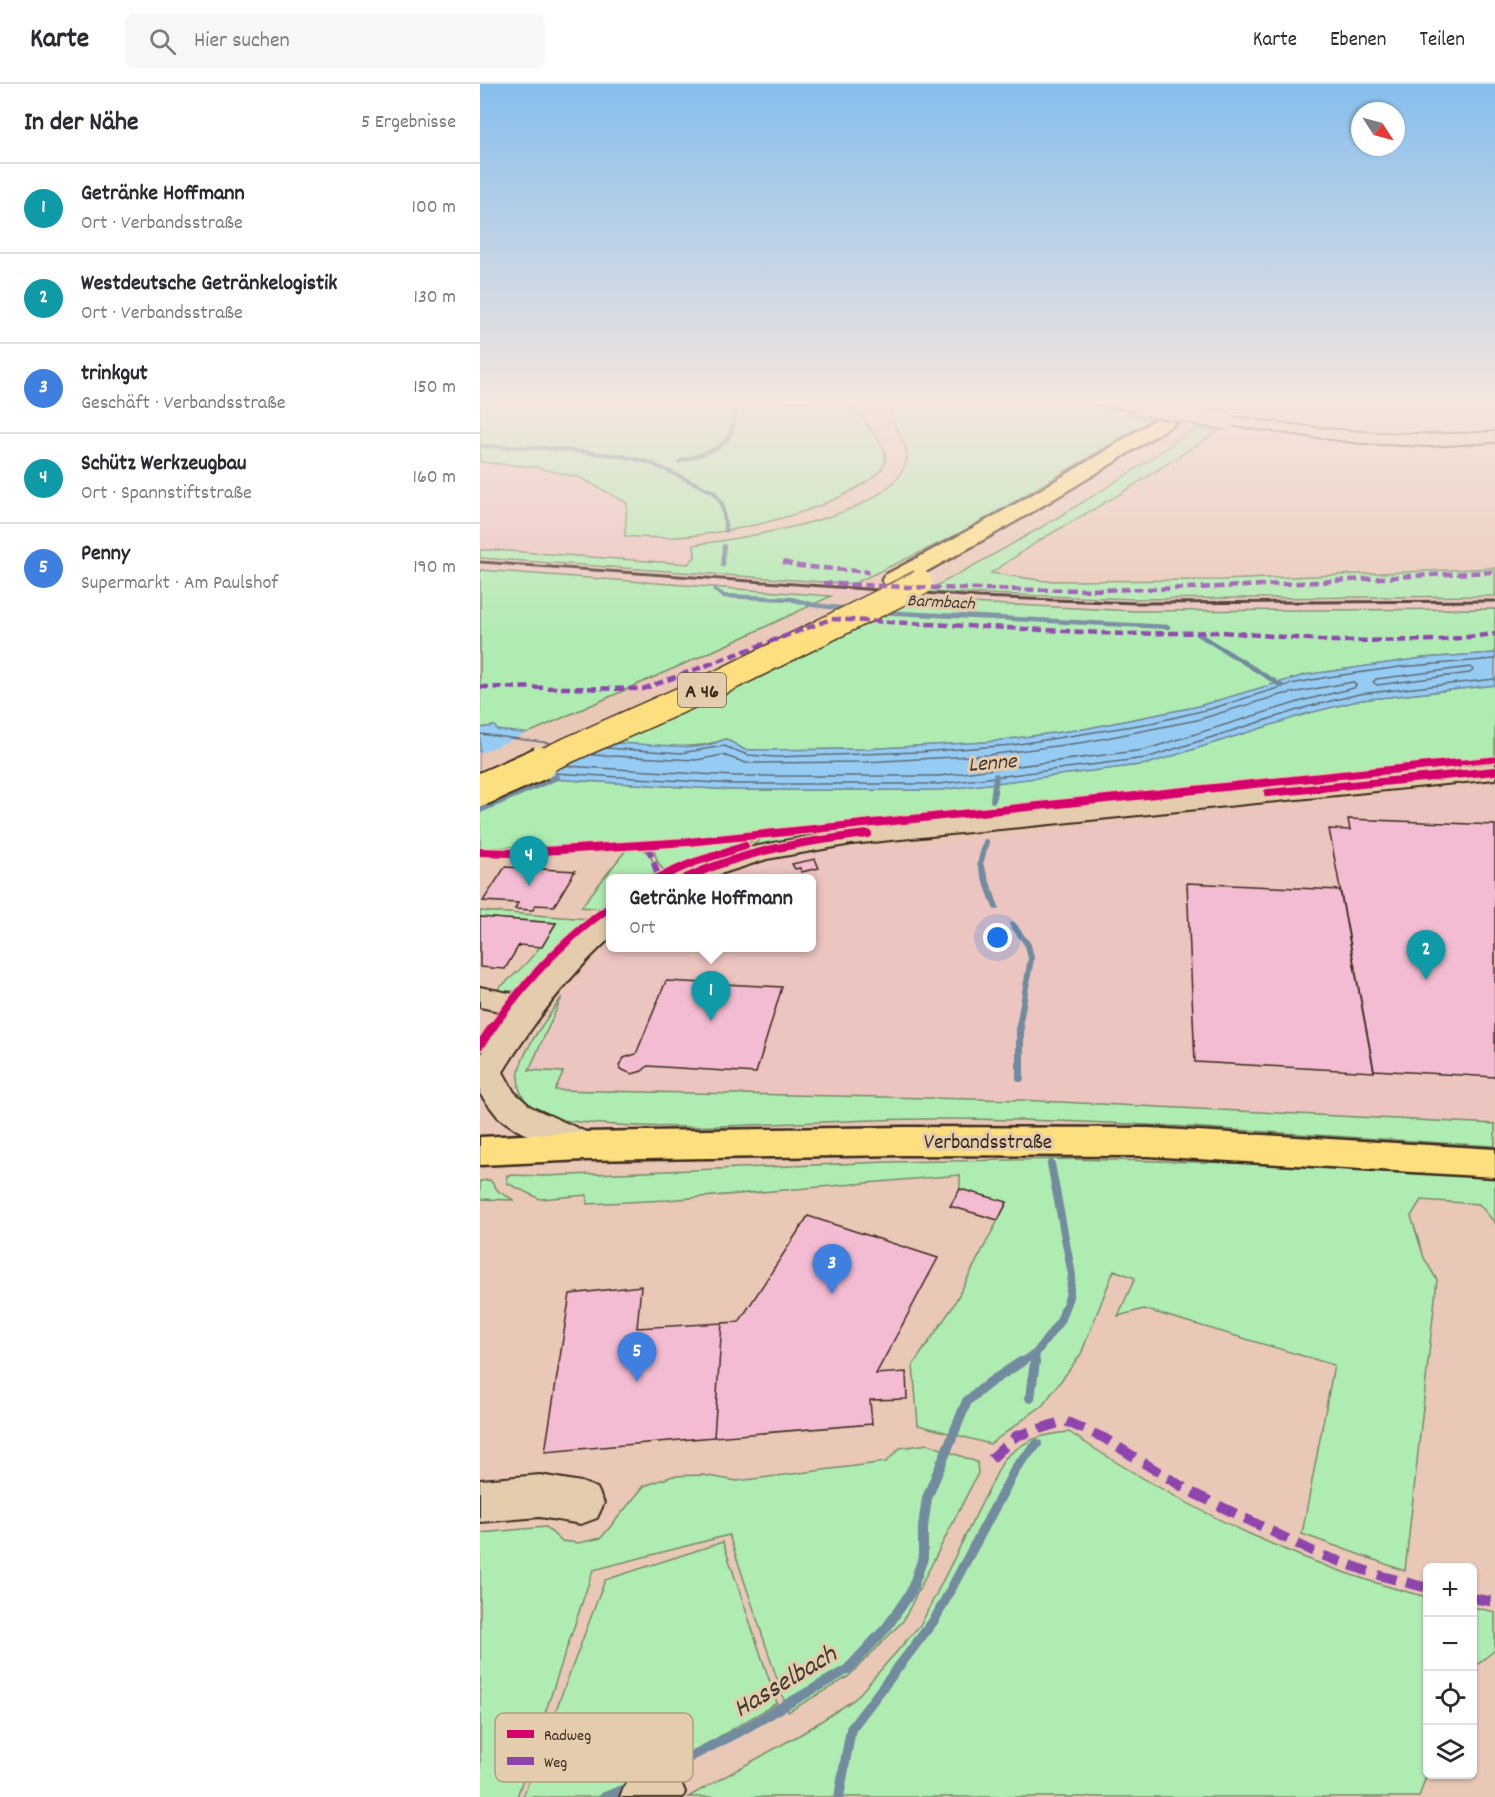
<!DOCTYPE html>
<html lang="de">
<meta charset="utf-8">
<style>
:root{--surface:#fff;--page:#f7f7f7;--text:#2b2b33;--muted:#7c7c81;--line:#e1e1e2;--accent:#1f6fb2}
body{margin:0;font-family:Dekko,sans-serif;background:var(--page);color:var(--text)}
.controls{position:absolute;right:18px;bottom:18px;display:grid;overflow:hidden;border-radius:9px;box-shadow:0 2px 4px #0004}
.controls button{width:54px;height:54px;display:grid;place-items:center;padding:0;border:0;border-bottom:2px solid var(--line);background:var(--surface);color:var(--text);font:30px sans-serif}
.compass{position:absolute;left:871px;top:18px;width:54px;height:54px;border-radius:50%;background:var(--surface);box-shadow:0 2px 4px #0004;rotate:126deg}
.you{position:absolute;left:518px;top:854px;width:21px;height:21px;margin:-15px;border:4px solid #fff;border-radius:50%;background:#1a73e8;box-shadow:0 0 0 9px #1a73e833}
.badge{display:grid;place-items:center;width:39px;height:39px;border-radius:50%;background:var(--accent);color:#fff;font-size:20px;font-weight:700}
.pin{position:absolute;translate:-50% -50px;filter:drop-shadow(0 2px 3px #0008)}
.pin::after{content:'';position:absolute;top:32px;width:21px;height:18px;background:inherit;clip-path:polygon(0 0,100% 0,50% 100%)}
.popup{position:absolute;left:126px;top:790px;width:210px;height:78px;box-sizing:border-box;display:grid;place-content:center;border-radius:9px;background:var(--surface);filter:drop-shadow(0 2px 4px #0005);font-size:20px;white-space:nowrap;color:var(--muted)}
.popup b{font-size:22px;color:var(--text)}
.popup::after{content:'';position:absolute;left:50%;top:100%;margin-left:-12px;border:12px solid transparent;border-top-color:var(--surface)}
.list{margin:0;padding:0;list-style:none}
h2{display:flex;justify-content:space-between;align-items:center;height:78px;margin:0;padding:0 24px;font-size:26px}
h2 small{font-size:20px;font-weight:400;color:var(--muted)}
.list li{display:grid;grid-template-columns:39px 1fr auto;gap:18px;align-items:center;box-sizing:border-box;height:90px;padding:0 24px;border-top:2px solid var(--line)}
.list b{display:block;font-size:22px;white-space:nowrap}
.list p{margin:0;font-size:20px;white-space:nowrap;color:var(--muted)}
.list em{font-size:20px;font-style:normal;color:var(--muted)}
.icon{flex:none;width:33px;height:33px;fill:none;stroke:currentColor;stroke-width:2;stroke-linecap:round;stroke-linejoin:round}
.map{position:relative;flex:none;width:1015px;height:1713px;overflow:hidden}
header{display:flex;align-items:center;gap:36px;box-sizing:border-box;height:84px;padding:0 30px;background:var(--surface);border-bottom:2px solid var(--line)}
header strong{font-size:28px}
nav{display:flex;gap:33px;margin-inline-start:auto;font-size:21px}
.search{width:420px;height:54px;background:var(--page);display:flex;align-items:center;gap:15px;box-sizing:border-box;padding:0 21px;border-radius:9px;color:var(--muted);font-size:22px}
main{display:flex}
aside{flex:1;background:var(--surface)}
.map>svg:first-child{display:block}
.built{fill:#ecc4c0}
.green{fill:#afecb2;stroke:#758b68;stroke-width:1.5}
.water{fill:#96ccf4;stroke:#728b9e;stroke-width:1.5}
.pier{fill:#e9c8b8}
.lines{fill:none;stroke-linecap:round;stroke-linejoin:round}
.shore{stroke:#5f6b74;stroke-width:1.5}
.stream-far4{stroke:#728b9e;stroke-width:4}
.stream-far3{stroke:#728b9e;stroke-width:4.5}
.stream-far2{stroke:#728b9e;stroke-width:6}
.stream-far1{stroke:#728b9e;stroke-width:8}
.stream{stroke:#728b9e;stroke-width:10}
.building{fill:#f4bcd2;stroke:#3b2a1e;stroke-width:1.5}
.minor-casing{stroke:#3b2a1e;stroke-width:4}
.major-casing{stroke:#3b2a1e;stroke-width:5}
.highway-casing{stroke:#3b2a1e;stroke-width:5}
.minor{fill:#e4cdad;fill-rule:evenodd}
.major{fill:#fedf80;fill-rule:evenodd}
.highway{fill:#fedf80;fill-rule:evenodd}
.rail{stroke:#3b2a1e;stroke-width:3}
.minor-bridge-casing{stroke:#3b2a1e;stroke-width:20;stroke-linecap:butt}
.highway-bridge-far1-casing{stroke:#3b2a1e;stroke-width:28;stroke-linecap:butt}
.highway-bridge-casing{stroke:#3b2a1e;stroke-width:36;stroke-linecap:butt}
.minor-bridge{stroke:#e4cdad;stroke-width:17}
.highway-bridge-far1{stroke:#fedf80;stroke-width:25}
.highway-bridge{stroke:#fedf80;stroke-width:32}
.quiet-far3{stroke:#8e44ad;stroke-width:4;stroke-dasharray:7 4;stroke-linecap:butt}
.quiet-far2{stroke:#8e44ad;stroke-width:4.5;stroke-dasharray:9 4.5;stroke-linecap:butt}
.quiet-far1{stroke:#8e44ad;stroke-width:6;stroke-dasharray:11 6;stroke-linecap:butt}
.quiet{stroke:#8e44ad;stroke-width:10;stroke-dasharray:19 10;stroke-linecap:butt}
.cycleway-far2-casing{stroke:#e4cdad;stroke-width:8}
.cycleway-far1-casing{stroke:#e4cdad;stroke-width:11}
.cycleway-casing{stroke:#e4cdad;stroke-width:13}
.cycleway-far2{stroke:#d6006c;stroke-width:5}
.cycleway-far1{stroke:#d6006c;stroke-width:8}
.cycleway{stroke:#d6006c;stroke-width:9}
.labels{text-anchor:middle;stroke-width:6;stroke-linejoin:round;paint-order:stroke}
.far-water-label{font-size:18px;font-style:italic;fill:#443a33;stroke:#e4cdad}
.shield{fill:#e4cdad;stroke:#6e5b49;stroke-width:1.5}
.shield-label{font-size:20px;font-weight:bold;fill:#3b2a1e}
.street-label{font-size:21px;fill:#3b2a1e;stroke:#e4cdad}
.water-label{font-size:22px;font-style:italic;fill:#443a33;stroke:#e4cdad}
.near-water-label{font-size:27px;font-style:italic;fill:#443a33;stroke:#e4cdad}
.key{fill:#e4cdad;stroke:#b19c82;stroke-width:1.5}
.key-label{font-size:16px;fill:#3b2a1e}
</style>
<header>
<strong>Karte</strong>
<div class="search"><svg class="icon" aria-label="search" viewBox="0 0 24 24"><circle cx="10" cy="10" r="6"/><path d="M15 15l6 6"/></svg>Hier suchen</div>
<nav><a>Karte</a><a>Ebenen</a><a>Teilen</a></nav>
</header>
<main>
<aside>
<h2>In der Nähe<small>5 Ergebnisse</small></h2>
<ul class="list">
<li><span class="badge" style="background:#0f9aa8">1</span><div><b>Getränke Hoffmann</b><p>Ort · Verbandsstraße</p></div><em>100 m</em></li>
<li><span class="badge" style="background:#0f9aa8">2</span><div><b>Westdeutsche Getränkelogistik</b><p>Ort · Verbandsstraße</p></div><em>130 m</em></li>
<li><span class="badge" style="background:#3f7fe0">3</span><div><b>trinkgut</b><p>Geschäft · Verbandsstraße</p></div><em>150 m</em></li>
<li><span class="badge" style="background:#0f9aa8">4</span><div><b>Schütz Werkzeugbau</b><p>Ort · Spannstiftstraße</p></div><em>160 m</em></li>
<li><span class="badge" style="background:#3f7fe0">5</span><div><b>Penny</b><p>Supermarkt · Am Paulshof</p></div><em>190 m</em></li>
</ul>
</aside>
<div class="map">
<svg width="1015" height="1713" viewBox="0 0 1015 1713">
<rect width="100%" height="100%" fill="#e9c8b8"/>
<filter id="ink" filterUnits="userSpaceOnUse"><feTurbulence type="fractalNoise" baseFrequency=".0167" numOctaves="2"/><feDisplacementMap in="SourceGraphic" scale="12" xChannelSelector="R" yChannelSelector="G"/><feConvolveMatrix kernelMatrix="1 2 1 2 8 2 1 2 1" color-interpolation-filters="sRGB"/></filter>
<g filter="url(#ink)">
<path class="built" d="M 0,378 L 54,383 L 101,394 L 148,419 L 145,452 L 157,454 L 217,450 L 214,461 L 215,473 L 208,480 L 0,466 Z
M 0,474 L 501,510 L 653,515 L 1015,512 L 1015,525 L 656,527 L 501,521 L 0,486 Z
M 1015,699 L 1015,1040 L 540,1016 L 75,1006 L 83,988 L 49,986 L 82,913 L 130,860 L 130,864 L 332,864 L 332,794 L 234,794 L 266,783 L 317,769 L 477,757 Z"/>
<path class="green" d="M 0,317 L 358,317 C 378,323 387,341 399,357 C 414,378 401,389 383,400 C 327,436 211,460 145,452 L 147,419 L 101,394 L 54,383 L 0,378 Z
M 423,317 C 456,317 638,310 651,331 L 671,336 L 483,448 L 373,500 L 0,474 L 0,466 L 14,466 L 208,480 L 215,473 L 214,461 C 264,453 409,435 426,378 C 432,359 410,343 409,323 Z
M 715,344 L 740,346 L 640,410 L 560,456 L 511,489 L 566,497 L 742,496 L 1015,484 L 1015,512 L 653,515 L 445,508 C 538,458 629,406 715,344 Z
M 0,486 L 351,512 L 253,558 L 44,651 L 17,646 L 14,642 L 0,644 Z
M 428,516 L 656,527 L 1015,525 L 1015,569 L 943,574 L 825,591 L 715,623 L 604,645 L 507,658 L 385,665 L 265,666 L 246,655 C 211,668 171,661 135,659 L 285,589 Z
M 1015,601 L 1015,673 L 221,755 L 133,760 L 0,764 L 0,719 L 65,691 L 72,695 L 253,706 L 460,706 L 667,680 L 829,629 L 881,616 Z
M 1015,676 L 1015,681 L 346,750 L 292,759 L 190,794 L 183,794 L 224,777 L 273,761 L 284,753 Z
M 269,754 L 272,757 L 269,759 L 232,770 L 187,788 C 180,785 175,773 174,765 L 179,763 Z
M 162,764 C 172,770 177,784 173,794 L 130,794 L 130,820 L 124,825 L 101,823 L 146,766 Z
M 0,827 L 110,835 L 34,907 L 15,907 C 41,887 60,867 76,839 L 0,833 Z
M 82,913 L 49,986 L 83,988 L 75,1006 L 540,1016 L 1015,1040 L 1015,1062 C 829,1052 643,1035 457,1035 C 331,1034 207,1052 82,1036 C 0,1015 53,955 82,913 Z
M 588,1075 L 759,1079 L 1015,1094 L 1015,1139 L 999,1120 L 941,1116 L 931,1132 L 944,1174 L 957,1196 L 925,1487 L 822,1450 L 854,1281 L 664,1225 L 638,1232 L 655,1194 L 634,1186 L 601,1270 L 563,1321 L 510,1360 L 438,1341 L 433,1281 L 472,1224 L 527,1119 L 480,1105 L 480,1091 L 187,1116 L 107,1120 L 107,1111 L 60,1115 L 27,1099 L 27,1091 L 65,1092 L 407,1078 Z
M 10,1096 L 19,1108 L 34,1116 L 0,1115 L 0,1097 Z
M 589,1348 C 699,1421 819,1482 947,1513 L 948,1686 L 939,1713 L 208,1713 L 323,1649 L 375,1615 L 441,1540 L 524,1375 C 547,1355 558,1351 589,1348 Z
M 448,1360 L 497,1378 L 498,1389 L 423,1537 L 368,1593 L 308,1628 L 249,1451 L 113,1486 L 37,1713 L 0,1713 L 0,1449 L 66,1443 L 81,1457 L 98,1459 L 121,1454 L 164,1402 L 193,1392 L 223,1391 L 257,1397 L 406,1378 L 420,1364 Z
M 243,1458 L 297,1619 L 208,1671 L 118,1713 L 43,1713 L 125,1496 Z
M 993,1523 L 1015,1528 L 1015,1566 L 993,1584 Z"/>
<path class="water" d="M 1015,569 L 1015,601 L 881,616 L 829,629 L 667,680 L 460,706 L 253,706 L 72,695 L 65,691 L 0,687 L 0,644 L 15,642 L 17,646 L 135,659 L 215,663 L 229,661 L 246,655 L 265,666 L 385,665 L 507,658 L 604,645 L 715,623 L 825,591 L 943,574 Z"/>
<path class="pier" d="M 50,648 L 141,656 L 59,693 L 0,690 L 0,669 Z"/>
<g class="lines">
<path class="shore" d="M 991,583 L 993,586 L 990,589 L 897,601 L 893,598 L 896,595 Z
M 0,650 L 70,659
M 126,664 L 201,669 L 244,662 L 268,671 L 294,673 L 440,668 L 533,661 L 671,639 L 730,625 L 811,600 L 848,593 L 920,583 L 1015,575
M 86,682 L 253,692 L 459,692 L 664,666 L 825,616 L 874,604 L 876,601 L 873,598 L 800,611 L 717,636 L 606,658 L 508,671 L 386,678 L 266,679 L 243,671 L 216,676 L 112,671
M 75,689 L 253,700 L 459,700 L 666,674 L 827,623 L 879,610 L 1015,595"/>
<path class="stream-far4" d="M 0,362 L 65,364 L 142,372 L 168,378 L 234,408 L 242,420 L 246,447
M 199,378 C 239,363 256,366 255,317
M 243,476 L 244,462"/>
<path class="stream-far3" d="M 243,481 L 243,475
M 235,506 L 244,512 L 311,515 L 334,521 L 368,525
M 399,528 L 688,543
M 718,550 L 802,602"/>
<path class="stream-far2" d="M 513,716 L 516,692
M 0,726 L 77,693
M 506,758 L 500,780 L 516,823
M 533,841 L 548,861 L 551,874 L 539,943"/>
<path class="stream-far1" d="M 540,941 L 540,994
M 539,1280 L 556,1269 L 580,1237 L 589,1213 L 592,1191 L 571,1080
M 555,1280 L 556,1269"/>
<path class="stream" d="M 550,1314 L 555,1278
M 180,1688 L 259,1648 L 368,1585 L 407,1543 L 431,1508 L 443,1474 L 443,1443 L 447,1414 L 487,1317 L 509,1299 L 541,1278
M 125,1713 L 150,1703
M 359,1713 L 371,1645 L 455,1535 L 537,1382 L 557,1360"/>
</g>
<path class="building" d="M 868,735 L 1015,741 L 1015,993 L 894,986 L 849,745 L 870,746 Z
M 335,775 L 339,784 L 321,788 L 320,784 L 315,785 L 312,780 Z
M 25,783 L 95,787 L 74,822 L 55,821 L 53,826 L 35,825 L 38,819 L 3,817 Z
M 707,799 L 860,806 L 894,988 L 715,978 Z
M 0,833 L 76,839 L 62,863 L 39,861 L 25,885 L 0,883 Z
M 186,897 L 302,903 L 276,989 L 168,982 L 162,987 L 152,990 L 140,985 L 139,981 L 144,974 L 156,970 Z
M 480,1105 L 527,1118 L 518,1136 L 470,1122 Z
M 328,1132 L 458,1174 L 396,1290 L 426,1288 L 427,1315 L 390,1316 L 392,1340 L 234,1353 L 242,1239 L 259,1238 Z
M 161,1202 L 157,1244 L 242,1239 L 234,1353 L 65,1368 L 90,1210 Z"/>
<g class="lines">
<defs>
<path id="minor" d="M 617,317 L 656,317 L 671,320 L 674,323 C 667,330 624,324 617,317 Z
M 747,332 C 836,346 924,355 1015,348 L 1015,358 L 948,362 L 881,359 L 741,340 L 739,337 Z
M 1015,679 L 1015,695 L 372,760 L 287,775 L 228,794 L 192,794 L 196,788 L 216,779 L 257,766 L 372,744 Z
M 130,830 L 130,854 C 88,893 53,939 23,988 L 34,1008 L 51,1023 L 117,1053 L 122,1062 L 117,1071 L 104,1075 L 91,1071 L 37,1046 L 18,1033 L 0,1010 L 0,971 L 29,929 L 0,923 L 0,903 L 43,912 C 61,889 103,837 130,830 Z
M 60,1391 L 101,1398 L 117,1404 L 124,1419 L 117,1434 L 101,1440 L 60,1433 L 0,1438 L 0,1396 Z
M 178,1681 L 197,1689 L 205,1708 L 203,1713 L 140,1713 L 148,1694 Z"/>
<path id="major" d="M 425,1043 L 668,1044 L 1015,1065 L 1015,1093 L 668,1072 L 425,1071 L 104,1076 L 0,1081 L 0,1053 L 104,1048 Z"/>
<path id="highway" d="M 703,317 L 722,317 C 712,331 682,347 667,357 C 587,409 505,456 421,501 L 413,503 L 405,501 L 402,496 L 405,491 C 507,438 607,381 703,317 Z"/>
</defs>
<use href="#minor" class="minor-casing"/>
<use href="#major" class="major-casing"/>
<use href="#highway" class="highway-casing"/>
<use href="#minor" class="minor"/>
<use href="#major" class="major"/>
<use href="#highway" class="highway"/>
<path class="rail" d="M 0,478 L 499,513 L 656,519 L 1015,517"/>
<defs>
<path id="minor-bridge" d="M 666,323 L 747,337"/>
<path id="highway-bridge-far1" d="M 57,680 L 239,599 L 440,499"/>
<path id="highway-bridge" d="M 0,706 L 61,679"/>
</defs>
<use href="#minor-bridge" class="minor-bridge-casing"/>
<use href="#highway-bridge-far1" class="highway-bridge-far1-casing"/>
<use href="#highway-bridge" class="highway-bridge-casing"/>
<use href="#minor-bridge" class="minor-bridge"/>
<use href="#highway-bridge-far1" class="highway-bridge-far1"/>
<use href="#highway-bridge" class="highway-bridge"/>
<path class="quiet-far3" d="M 655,321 L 658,317"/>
<path class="quiet-far2" d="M 303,478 L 319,482 L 389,488
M 343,499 C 484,507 625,508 765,502 C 849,498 932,491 1015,488
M 0,603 L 163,605 L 351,535 L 643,550 L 743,548 L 853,557 L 961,556 L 1015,550"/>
<path class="quiet-far1" d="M 168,762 L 179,794"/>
<path class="quiet" d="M 511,1375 L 536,1352 L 585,1337 L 624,1354 L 709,1407 L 836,1469 L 898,1491 L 948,1504
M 992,1514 L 1015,1518"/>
<defs>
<path id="cycleway-far2" d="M 963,680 L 1015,675"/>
<path id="cycleway-far1" d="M 788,709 L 1015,687
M 0,768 L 31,769 L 208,758 L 978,679
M 178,794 L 212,779 L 265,762
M 206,794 C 264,767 325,757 388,750
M 13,943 C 46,896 83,856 130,823"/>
<path id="cycleway" d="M 0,961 L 14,941"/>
</defs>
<use href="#cycleway-far2" class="cycleway-far2-casing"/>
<use href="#cycleway-far1" class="cycleway-far1-casing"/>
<use href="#cycleway" class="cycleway-casing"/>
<use href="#cycleway-far2" class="cycleway-far2"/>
<use href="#cycleway-far1" class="cycleway-far1"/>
<use href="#cycleway" class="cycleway"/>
</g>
</g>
<linearGradient id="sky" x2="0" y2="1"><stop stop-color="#87beed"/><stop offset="0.57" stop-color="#f5e6df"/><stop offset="1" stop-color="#f5e6df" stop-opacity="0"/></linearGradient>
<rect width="1015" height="557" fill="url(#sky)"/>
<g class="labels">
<g class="far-water-label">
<text transform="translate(461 517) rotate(3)" y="6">Barmbach</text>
</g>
<rect class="shield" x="198" y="589" width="48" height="34" rx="4.5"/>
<g class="shield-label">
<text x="222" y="613">A 46</text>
</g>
<g class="street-label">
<text x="508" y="1064">Verbandsstraße</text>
</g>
<g class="water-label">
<text transform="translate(512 677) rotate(-5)" y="8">Lenne</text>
</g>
<g class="near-water-label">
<text transform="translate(304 1596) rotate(-31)" y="9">Hasselbach</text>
</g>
</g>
<rect x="15" y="1629" width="198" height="69" rx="9" class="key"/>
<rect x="27" y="1646" width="27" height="8" fill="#d6006c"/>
<rect x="27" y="1673" width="27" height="8" fill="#8e44ad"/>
<g class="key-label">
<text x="64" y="1656">Radweg</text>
<text x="64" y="1683">Weg</text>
</g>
</svg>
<div class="controls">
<button>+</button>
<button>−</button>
<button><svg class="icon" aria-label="locate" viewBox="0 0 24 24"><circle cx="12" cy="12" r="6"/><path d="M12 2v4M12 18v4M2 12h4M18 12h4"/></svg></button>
<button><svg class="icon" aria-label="layers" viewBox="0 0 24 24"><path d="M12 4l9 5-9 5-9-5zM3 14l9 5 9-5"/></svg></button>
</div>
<svg class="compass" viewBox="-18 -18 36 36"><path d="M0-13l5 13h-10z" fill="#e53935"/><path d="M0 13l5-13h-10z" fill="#7c7c81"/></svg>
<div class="you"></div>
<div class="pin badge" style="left:231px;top:937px;background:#0f9aa8">1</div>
<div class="popup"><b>Getränke Hoffmann</b>Ort</div>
<div class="pin badge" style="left:946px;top:896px;background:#0f9aa8">2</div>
<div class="pin badge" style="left:352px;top:1210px;background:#3f7fe0">3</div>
<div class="pin badge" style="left:49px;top:802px;background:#0f9aa8">4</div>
<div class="pin badge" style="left:157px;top:1298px;background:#3f7fe0">5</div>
</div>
</main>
